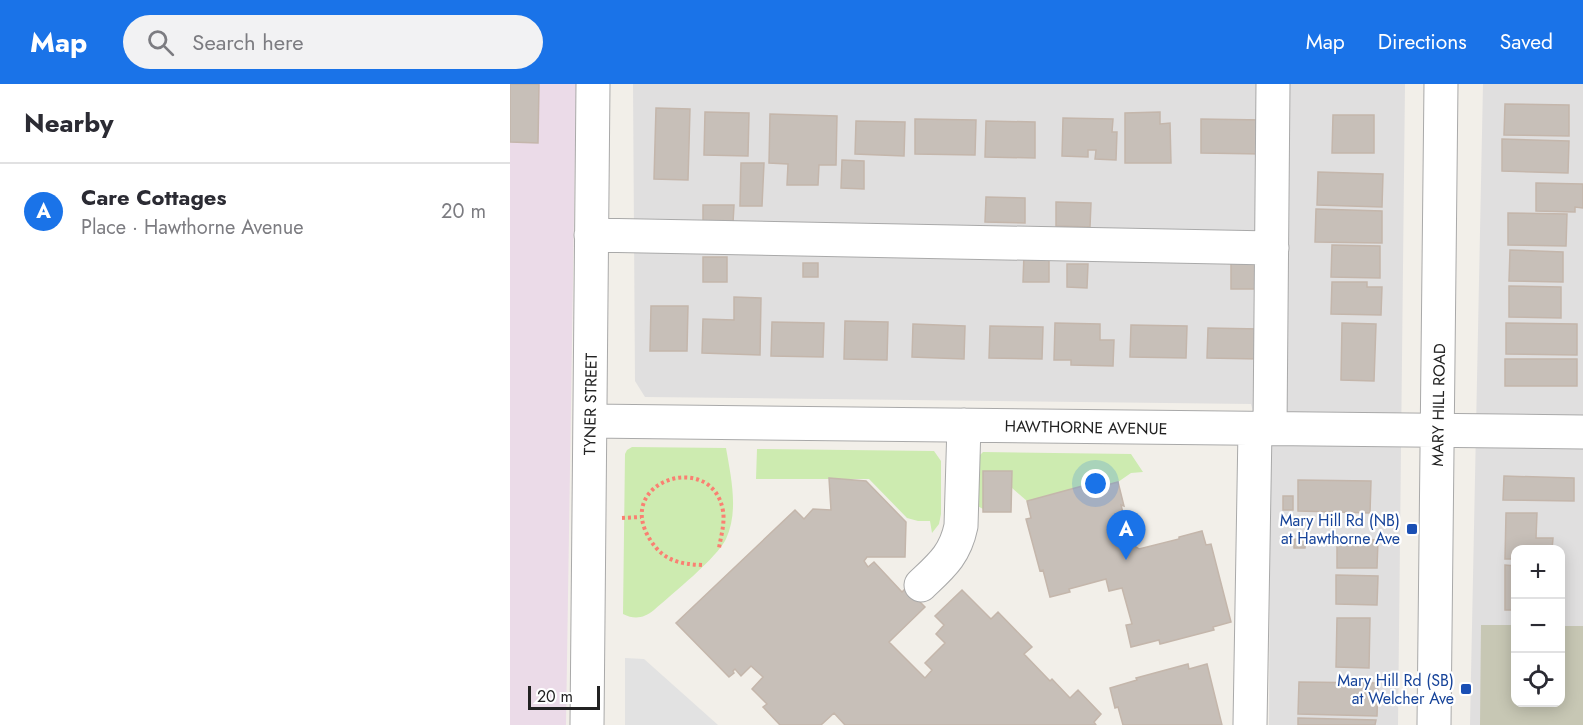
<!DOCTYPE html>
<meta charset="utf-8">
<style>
:root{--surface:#fff;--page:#f2f2f3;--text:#2b2b33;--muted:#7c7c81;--line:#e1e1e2;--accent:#1a73e8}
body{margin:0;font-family:Jost,sans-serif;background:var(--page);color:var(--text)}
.controls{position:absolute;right:18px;bottom:18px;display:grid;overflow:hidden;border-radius:12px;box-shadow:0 3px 15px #0003}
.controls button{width:54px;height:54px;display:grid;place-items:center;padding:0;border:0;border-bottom:2px solid var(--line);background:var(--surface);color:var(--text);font:30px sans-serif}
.scale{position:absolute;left:18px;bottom:15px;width:72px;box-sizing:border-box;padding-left:6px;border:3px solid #222;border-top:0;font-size:16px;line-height:21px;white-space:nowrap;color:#222;-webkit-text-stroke:4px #fff;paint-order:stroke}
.you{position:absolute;left:586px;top:400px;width:21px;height:21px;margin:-15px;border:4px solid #fff;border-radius:50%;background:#1a73e8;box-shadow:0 0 0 9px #1a73e833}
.badge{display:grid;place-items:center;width:39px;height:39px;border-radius:50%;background:var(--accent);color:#fff;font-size:20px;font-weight:700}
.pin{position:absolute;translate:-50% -50px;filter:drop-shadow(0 2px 3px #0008)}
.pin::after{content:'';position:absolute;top:32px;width:21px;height:18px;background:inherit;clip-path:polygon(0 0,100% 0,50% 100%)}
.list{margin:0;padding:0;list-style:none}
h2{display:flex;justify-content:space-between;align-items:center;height:78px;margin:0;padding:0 24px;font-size:26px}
h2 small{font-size:20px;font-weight:400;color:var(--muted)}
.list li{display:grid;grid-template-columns:39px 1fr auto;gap:18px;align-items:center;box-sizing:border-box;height:96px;padding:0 24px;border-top:2px solid var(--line)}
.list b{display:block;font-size:22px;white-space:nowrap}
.list p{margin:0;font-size:20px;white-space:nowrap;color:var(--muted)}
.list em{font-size:20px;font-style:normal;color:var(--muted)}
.icon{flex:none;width:33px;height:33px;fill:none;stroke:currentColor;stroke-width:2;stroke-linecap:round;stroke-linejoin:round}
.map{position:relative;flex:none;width:1073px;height:641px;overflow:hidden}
header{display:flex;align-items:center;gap:36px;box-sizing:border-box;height:84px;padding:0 30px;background:var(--accent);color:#fff}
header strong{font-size:28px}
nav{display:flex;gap:33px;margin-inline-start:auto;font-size:21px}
.search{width:420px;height:54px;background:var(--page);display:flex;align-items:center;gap:15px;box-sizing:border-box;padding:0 21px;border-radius:33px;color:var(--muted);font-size:22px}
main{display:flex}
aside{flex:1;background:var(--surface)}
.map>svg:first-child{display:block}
.residential{fill:#e0dfdf;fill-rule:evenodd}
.industrial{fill:#ebdbe8}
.construction{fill:#c7c7b4}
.grass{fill:#cdebb0}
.parking{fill:#e2e2e2}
.building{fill:#c7bfb8;stroke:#c4b6ab;stroke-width:1.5}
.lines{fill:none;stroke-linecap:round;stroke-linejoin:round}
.minor-casing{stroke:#a9a9a9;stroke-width:35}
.path{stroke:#fa8072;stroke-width:4;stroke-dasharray:3 3;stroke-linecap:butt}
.minor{stroke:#fff;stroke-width:33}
.transit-dot{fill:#1a4fb4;stroke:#fff;stroke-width:2}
.labels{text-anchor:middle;stroke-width:4.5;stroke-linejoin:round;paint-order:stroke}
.street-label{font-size:16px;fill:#222;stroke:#fff}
.transit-label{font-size:16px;fill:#164399;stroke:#fff;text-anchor:end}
</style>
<header>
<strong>Map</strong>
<div class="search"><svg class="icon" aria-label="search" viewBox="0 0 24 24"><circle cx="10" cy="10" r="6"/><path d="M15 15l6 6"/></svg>Search here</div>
<nav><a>Map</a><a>Directions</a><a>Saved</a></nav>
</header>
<main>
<aside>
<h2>Nearby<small></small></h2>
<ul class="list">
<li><span class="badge">A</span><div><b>Care Cottages</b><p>Place · Hawthorne Avenue</p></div><em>20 m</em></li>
</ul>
</aside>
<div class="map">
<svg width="1073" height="641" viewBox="0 0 1073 641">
<rect width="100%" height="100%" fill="#f2efe9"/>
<path class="residential" d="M 123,0 L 895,0 L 888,641 L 759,641 L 760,394 L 741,320 L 135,313 L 125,297 Z
M 973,0 L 1073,0 L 1073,641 L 960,641 ZM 1005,466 L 1050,466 L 1050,618 L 1005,618 Z"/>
<path class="industrial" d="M 0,0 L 66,0 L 56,641 L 0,641 Z"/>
<path class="construction" d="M 971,541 L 1005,541 L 1005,618 L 1050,618 L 1051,542 L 1073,542 L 1073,641 L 970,641 Z"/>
<path class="grass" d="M 122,363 L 216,364 C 221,393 229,427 216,455 C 207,474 162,510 144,526 C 134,534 125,536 113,530 L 115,370 L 117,366 Z
M 247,365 L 424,367 L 431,377 L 431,430 L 429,440 L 422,449 L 420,437 L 408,437 L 397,434 L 359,395 L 246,395 Z
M 473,368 L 621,370 L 633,388 L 621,389 L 608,398 L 593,402 L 591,398 L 517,417 L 502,404 L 502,387 L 474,387 L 473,425 L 466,421 L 468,373 Z"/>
<path class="parking" d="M 115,574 L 134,575 L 208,641 L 115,641 Z"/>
<path class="building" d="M 0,0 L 29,0 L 28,59 L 0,58 Z
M 995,20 L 1059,21 L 1059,52 L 994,51 Z
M 146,24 L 180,25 L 178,96 L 144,95 Z
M 195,28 L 239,29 L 238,72 L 194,71 Z
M 650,28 L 650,40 L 660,39 L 661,79 L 615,79 L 615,29 Z
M 260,30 L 327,32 L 326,81 L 309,81 L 308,101 L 277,101 L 278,80 L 259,79 Z
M 823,31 L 864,31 L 864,69 L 822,69 Z
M 553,34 L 603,35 L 602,48 L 607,48 L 606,76 L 585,75 L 586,66 L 578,66 L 578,73 L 552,72 Z
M 405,35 L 466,36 L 465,71 L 405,70 Z
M 691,35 L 753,36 L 752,70 L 691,69 Z
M 346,37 L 395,38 L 394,72 L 345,70 Z
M 476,37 L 525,38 L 525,74 L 475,73 Z
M 992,55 L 1059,57 L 1058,89 L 992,87 Z
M 332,76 L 354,77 L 354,105 L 331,104 Z
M 231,79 L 254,79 L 252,122 L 230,122 Z
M 808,88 L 873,90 L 872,123 L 807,121 Z
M 1026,99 L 1073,100 L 1073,124 L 1065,123 L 1065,128 L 1026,127 Z
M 476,113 L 515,114 L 515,139 L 475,138 Z
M 546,118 L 581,119 L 580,143 L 546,142 Z
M 193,121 L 224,121 L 223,139 L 193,138 Z
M 806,125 L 872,127 L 872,159 L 805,158 Z
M 998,129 L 1057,130 L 1056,162 L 998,161 Z
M 822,161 L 870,162 L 870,194 L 821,193 Z
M 1000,166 L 1053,168 L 1053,198 L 999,197 Z
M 514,170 L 539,171 L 539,198 L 513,198 Z
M 193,173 L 217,173 L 217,198 L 193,198 Z
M 721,173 L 750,174 L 750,205 L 721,205 Z
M 293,179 L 308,179 L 308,193 L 293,193 Z
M 557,180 L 578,180 L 577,204 L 557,203 Z
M 822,198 L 857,198 L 857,203 L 872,203 L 871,231 L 821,230 Z
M 999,202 L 1051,203 L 1051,234 L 999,233 Z
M 224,213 L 251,214 L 250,271 L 192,269 L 193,235 L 224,236 Z
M 141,222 L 178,222 L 177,267 L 140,267 Z
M 335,237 L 378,238 L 377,276 L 334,275 Z
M 262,238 L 314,239 L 313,273 L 261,272 Z
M 545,239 L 590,240 L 590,256 L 604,256 L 603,282 L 561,281 L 561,276 L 544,276 Z
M 832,239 L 866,240 L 864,297 L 831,296 Z
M 996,239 L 1067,240 L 1067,271 L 996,270 Z
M 403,240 L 455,242 L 454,275 L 402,273 Z
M 621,241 L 677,242 L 676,274 L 620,273 Z
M 480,242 L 533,243 L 532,275 L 479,274 Z
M 698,244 L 750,245 L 749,275 L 697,274 Z
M 995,275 L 1067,275 L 1067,302 L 995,302 Z
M 473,387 L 502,387 L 501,428 L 473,428 Z
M 994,392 L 1064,394 L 1064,417 L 993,416 Z
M 319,394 L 356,397 L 396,438 L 395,473 L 357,473 L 354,477 L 358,483 L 364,478 L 392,508 L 396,504 L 415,523 L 379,558 L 415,594 L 422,586 L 415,579 L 435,559 L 426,550 L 434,541 L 425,532 L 452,506 L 481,535 L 488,528 L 522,563 L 514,570 L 540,597 L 542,595 L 560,614 L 568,606 L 591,630 L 584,638 L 586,641 L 335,641 L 324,629 L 311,641 L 270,641 L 253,623 L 257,620 L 242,605 L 253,593 L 241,582 L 231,592 L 225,585 L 223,587 L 224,589 L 219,593 L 166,539 L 285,426 L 294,435 L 303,425 L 321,426 Z
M 788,396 L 861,397 L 860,429 L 788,427 Z
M 591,397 L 593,402 L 608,398 L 614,422 L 611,421 L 621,460 L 629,465 L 669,455 L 669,453 L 692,447 L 696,461 L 701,460 L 721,538 L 703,543 L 704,546 L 650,560 L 649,556 L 621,563 L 616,541 L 622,540 L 612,504 L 599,507 L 596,495 L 559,505 L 560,508 L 540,513 L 533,486 L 530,487 L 516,435 L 521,434 L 517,417 Z
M 773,412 L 783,412 L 783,426 L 773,426 Z
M 996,429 L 1027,429 L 1026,454 L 1043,454 L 1042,466 L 1005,466 L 1005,475 L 995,475 Z
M 784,455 L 796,456 L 795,464 L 784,464 Z
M 827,455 L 868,456 L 867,484 L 827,484 Z
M 995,481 L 1005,482 L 1005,526 L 995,526 Z
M 826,491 L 868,492 L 867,521 L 826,520 Z
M 827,534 L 860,534 L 859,584 L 826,583 Z
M 678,580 L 679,585 L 697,580 L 712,641 L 613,641 L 608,623 L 605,624 L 600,604 L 627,596 L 626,594 Z
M 789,598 L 868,599 L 867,632 L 788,630 Z
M 788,634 L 866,636 L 865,641 L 788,641 Z"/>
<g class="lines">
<defs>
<path id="minor" d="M 81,151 L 762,164
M 80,337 L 1073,348
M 760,344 L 763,0
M 411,501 C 431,482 445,471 451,442 L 454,341
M 77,641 L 83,0
M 740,641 L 745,345
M 924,641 L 931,0"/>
</defs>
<use href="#minor" class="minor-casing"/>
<path class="path" d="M 112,434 L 131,433
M 192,481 C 170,480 154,477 141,457 C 101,397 203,365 213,427 C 215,439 211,452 209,464"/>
<use href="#minor" class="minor"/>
</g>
<g class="transit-dot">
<rect x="896" y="439" width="12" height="12" rx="3"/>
<rect x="950" y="599" width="12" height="12" rx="3"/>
</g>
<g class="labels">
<g class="street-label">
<text transform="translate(80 320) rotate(-89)" y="6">TYNER STREET</text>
<text transform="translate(928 321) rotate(-89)" y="6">MARY HILL ROAD</text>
<text transform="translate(576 343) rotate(1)" y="6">HAWTHORNE AVENUE</text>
</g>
<g class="transit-label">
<text x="890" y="442">Mary Hill Rd (NB)<tspan x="890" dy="18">at Hawthorne Ave</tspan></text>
<text x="944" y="602">Mary Hill Rd (SB)<tspan x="944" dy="18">at Welcher Ave</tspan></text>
</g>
</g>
</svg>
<div class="controls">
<button>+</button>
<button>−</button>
<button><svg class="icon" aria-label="locate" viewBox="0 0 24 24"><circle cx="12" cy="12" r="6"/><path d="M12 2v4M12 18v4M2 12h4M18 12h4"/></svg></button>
</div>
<div class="scale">20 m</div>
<div class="you"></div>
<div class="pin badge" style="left:616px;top:476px">A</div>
</div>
</main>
